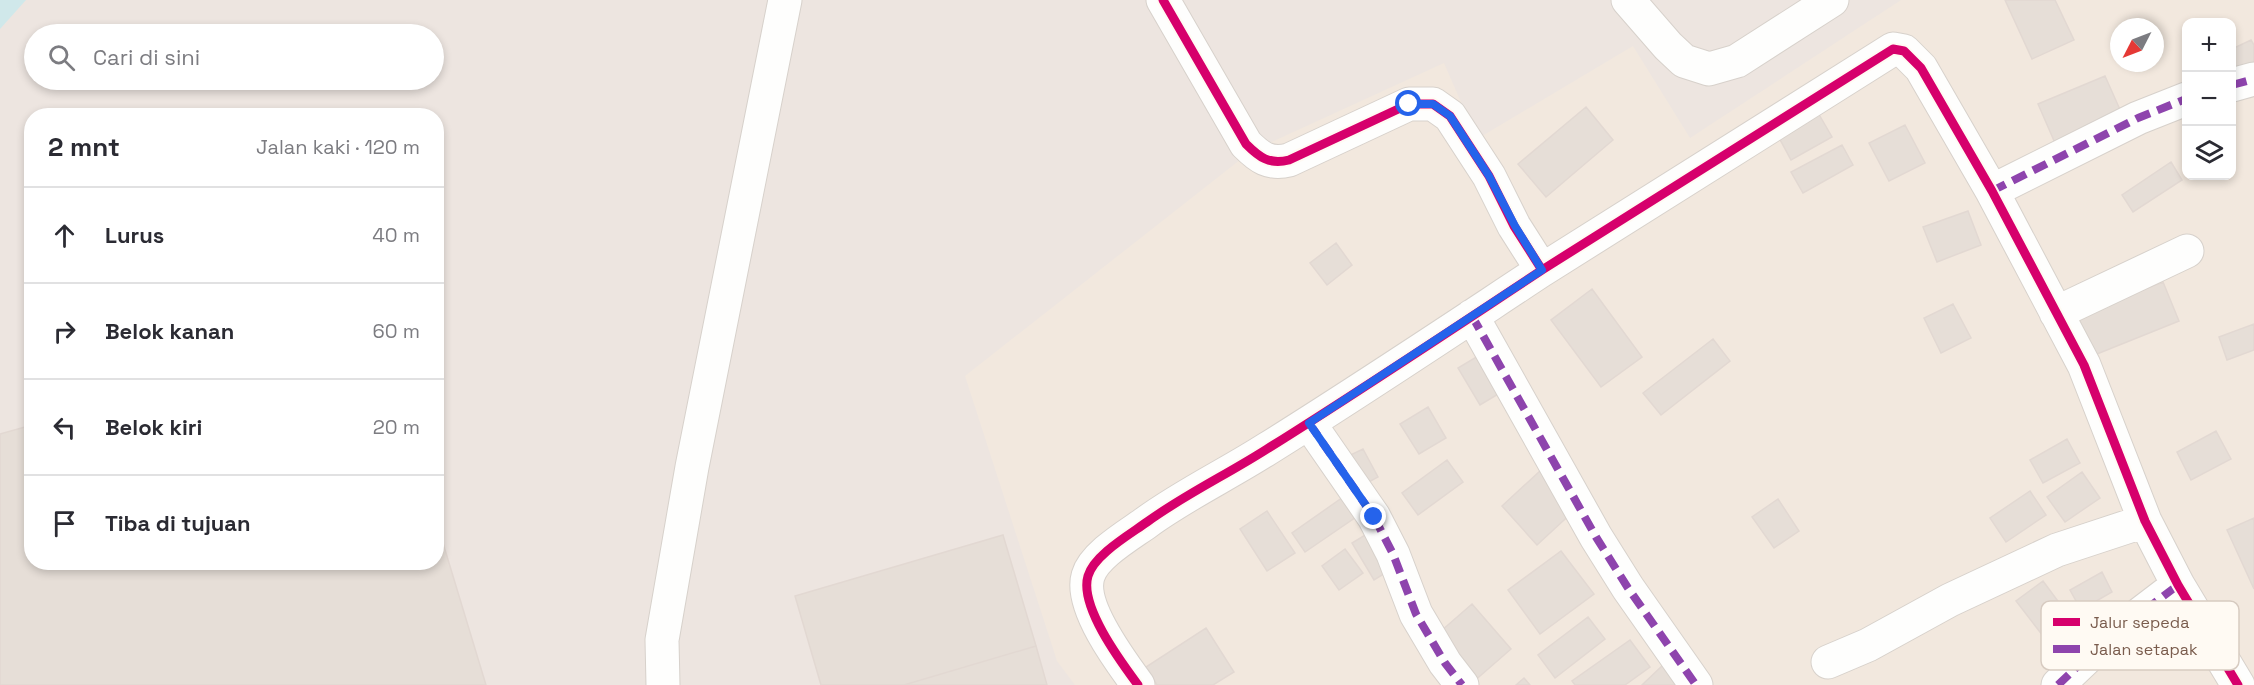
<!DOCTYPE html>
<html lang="id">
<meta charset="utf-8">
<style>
:root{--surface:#fff;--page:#f2f2f3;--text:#2b2b33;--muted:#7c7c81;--line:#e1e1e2}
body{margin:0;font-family:"Space Grotesk",sans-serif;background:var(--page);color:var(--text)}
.controls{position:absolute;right:18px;top:18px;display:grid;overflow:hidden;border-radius:12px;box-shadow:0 3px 9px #0003}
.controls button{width:54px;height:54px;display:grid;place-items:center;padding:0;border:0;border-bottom:2px solid var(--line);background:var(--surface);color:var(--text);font:30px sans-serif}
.compass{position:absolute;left:2110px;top:18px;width:54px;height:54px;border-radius:50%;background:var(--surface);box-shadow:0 3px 9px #0003;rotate:228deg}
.stop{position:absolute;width:18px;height:18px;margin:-14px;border:4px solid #2563eb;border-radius:50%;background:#fff}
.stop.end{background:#2563eb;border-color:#fff;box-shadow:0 2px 6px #0008}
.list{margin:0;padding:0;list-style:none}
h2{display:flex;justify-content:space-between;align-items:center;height:78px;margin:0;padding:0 24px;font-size:26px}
h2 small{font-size:20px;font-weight:400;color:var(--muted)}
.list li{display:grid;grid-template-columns:39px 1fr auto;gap:18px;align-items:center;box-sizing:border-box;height:96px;padding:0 24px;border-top:2px solid var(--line)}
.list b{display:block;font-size:22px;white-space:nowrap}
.list em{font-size:20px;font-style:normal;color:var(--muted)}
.icon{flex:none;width:33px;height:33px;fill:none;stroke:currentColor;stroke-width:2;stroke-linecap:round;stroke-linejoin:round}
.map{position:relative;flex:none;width:2254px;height:685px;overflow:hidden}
.search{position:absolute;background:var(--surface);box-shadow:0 3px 9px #0003;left:24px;top:24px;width:420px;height:66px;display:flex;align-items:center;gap:15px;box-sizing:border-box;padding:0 21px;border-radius:33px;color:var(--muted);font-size:22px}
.panel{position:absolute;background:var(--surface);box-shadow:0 3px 9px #0003;left:24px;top:108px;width:420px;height:462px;border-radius:24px}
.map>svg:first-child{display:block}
.residential{fill:#f2e8de;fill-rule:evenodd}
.industrial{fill:#ede5e0;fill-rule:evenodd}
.water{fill:#d0e8ea}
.building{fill:#e6ded7;stroke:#e2d8d2;stroke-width:1.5}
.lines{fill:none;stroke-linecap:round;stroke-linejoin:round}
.minor-casing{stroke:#d7d1cb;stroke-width:35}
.minor{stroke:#fefefd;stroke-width:33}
.quiet{stroke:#8e44ad;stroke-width:8;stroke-dasharray:15 8;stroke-linecap:butt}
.cycleway-casing{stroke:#fffaf3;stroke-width:13}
.cycleway{stroke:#d6006c;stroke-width:9}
.route{stroke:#2563eb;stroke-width:8}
.key{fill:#fffaf3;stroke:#d7cbc1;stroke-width:1.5}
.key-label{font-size:16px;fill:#7a5c4d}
</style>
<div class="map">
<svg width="2254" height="685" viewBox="0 0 2254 685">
<rect width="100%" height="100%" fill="#f9f5f0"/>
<path class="residential" d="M 0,0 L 2254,0 L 2254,685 L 0,685 ZM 2186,22 L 2232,22 L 2232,176 L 2186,176 ZM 2119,27 L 2155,27 L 2155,63 L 2119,63 ZM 34,34 L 434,34 L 434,80 L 34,80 ZM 32,116 L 436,116 L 436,562 L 32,562 Z"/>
<path class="industrial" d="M 0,0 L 1901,0 L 1690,138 L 1633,46 L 1477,139 L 1444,63 L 1250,152 L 965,376 L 1057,661 L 1075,685 L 0,685 ZM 34,34 L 434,34 L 434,80 L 34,80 ZM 32,116 L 436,116 L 436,562 L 32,562 Z"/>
<path class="water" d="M 0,0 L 26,0 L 0,29 Z"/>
<path class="building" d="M 2005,0 L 2055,0 L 2074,40 L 2032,59 Z
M 2251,40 L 2254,45 L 2254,72 L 2232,82 L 2232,49 Z
M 2105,76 L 2122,114 L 2055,143 L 2038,104 Z
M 1586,107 L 1613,140 L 1546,197 L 1518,164 Z
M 1817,111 L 1832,137 L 1791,160 L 1777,134 Z
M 1905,125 L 1925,163 L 1889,181 L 1869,143 Z
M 1842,145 L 1853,165 L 1803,193 L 1791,172 Z
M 2171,162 L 2182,180 L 2133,212 L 2122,195 Z
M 1968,211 L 1981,245 L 1937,262 L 1923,227 Z
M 1336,243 L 1352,265 L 1327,285 L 1310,263 Z
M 2163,282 L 2179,321 L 2092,356 L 2076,316 Z
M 1592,289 L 1642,357 L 1601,387 L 1551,320 Z
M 1953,304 L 1971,338 L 1941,353 L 1924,318 Z
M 2254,324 L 2254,350 L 2227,360 L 2219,337 Z
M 1713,339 L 1730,361 L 1661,415 L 1643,393 Z
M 1483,353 L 1505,390 L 1480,405 L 1458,368 Z
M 1428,407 L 1446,438 L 1419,454 L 1400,424 Z
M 32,425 L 32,562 L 436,562 L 436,520 L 486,685 L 0,685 L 0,434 Z
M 2216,431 L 2231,459 L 2191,480 L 2177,452 Z
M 2067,439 L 2080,463 L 2043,483 L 2030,460 Z
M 1363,449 L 1378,477 L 1356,489 L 1340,460 Z
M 1447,460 L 1463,482 L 1418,515 L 1402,493 Z
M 1541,470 L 1576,509 L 1537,545 L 1502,506 Z
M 2082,472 L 2100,498 L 2065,522 L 2047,497 Z
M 2030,491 L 2046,515 L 2006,542 L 1990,518 Z
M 1346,495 L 1359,515 L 1305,552 L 1292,533 Z
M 1778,499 L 1799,531 L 1774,548 L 1752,517 Z
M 1267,511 L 1295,553 L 1267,571 L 1240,529 Z
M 2254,518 L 2254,589 L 2227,530 Z
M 1370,532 L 1392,569 L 1374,580 L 1352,543 Z
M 1003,535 L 1036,646 L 904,685 L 821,685 L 795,596 Z
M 1345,549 L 1363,573 L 1339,590 L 1322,566 Z
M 1561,551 L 1594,594 L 1540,634 L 1508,590 Z
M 2102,572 L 2112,592 L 2081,610 L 2070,590 Z
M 2043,581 L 2069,616 L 2043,636 L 2016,601 Z
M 1472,604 L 1511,649 L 1472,683 L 1433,638 Z
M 1588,617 L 1605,639 L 1555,678 L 1538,655 Z
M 1206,628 L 1234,672 L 1213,685 L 1157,685 L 1146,667 Z
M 1630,640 L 1650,667 L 1625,685 L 1575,685 L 1572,681 Z
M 1036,646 L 1047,685 L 904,685 Z
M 1664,664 L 1684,685 L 1642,685 Z
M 1524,678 L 1530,685 L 1516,685 Z"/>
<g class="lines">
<defs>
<path id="minor" d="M 1163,0 L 1246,144 C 1259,157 1269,165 1289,160 L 1409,104 L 1433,104 L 1450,116 L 1489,176 L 1514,226 L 1542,270 L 1893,49 L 1904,51 L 1921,68 L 1992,191 L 2084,365 L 2145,521 L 2178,585 L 2238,685
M 1628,0 L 1668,46 L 1684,61 L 1709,69 L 1737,61 L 1832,0
M 2232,85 L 2254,79
M 1992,191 L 2138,118 L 2186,99
M 2056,313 L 2187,251
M 1472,316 L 1596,537 L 1628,588 L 1696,685
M 1309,423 L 1374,517 L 1393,554 L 1416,614 L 1445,663 L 1462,685
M 1828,662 L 1868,645 L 1950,600 L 2057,550 L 2145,521
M 663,685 L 662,640 L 692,467 L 785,0
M 1138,685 C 1121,662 1079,606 1088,576 C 1094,555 1129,535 1147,522 C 1184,495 1228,474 1267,449 C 1360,391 1451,330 1542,270
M 2058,685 L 2102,643 L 2178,585"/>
</defs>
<use href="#minor" class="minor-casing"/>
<use href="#minor" class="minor"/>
<path class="quiet" d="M 2232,85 L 2254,79
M 1992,191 L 2138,118 L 2186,99
M 1472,316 L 1596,537 L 1628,588 L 1696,685
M 1309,423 L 1374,517 L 1393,554 L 1416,614 L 1445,663 L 1462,685
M 2058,685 L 2102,643 L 2178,585"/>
<defs>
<path id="cycleway" d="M 1163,0 L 1246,144 C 1259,157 1269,165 1289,160 L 1409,104 L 1433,104 L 1450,116 L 1489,176 L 1514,226 L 1542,270 L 1893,49 L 1904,51 L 1921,68 L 1992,191 L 2084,365 L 2145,521 L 2178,585 L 2238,685
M 1138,685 C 1121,662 1079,606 1088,576 C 1094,555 1129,535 1147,522 C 1184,495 1228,474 1267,449 C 1360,391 1451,330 1542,270"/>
</defs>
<use href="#cycleway" class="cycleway-casing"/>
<use href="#cycleway" class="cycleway"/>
</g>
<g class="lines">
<path class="route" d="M 1374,517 L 1309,423 L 1542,270 L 1515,226 L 1489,176 L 1450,116 L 1433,104 L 1409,104"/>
</g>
<rect x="2041" y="601" width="198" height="69" rx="9" class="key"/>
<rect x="2053" y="618" width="27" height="8" fill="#d6006c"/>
<rect x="2053" y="645" width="27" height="8" fill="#8e44ad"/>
<g class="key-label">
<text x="2090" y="628">Jalur sepeda</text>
<text x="2090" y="655">Jalan setapak</text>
</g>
</svg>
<div class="controls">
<button>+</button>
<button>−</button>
<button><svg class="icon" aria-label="layers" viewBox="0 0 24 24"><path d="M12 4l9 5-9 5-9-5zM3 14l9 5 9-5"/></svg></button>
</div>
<svg class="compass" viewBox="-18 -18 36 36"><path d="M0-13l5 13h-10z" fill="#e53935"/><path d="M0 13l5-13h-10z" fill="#7c7c81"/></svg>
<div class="stop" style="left:1409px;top:104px"></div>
<div class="stop end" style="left:1374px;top:517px"></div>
<div class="search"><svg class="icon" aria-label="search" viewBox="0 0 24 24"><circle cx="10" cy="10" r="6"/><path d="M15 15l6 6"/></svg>Cari di sini</div>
<section class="panel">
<h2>2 mnt<small>Jalan kaki · 120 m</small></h2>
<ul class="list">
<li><svg class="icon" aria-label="ahead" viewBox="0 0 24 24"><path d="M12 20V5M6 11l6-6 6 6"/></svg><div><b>Lurus</b></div><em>40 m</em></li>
<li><svg class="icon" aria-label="right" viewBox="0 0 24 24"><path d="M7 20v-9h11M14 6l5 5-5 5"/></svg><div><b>Belok kanan</b></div><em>60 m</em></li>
<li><svg class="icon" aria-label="left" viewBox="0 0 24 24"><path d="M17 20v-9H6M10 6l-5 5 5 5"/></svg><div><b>Belok kiri</b></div><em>20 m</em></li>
<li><svg class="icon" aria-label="arrive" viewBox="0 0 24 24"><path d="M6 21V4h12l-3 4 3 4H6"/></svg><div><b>Tiba di tujuan</b></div></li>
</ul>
</section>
</div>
